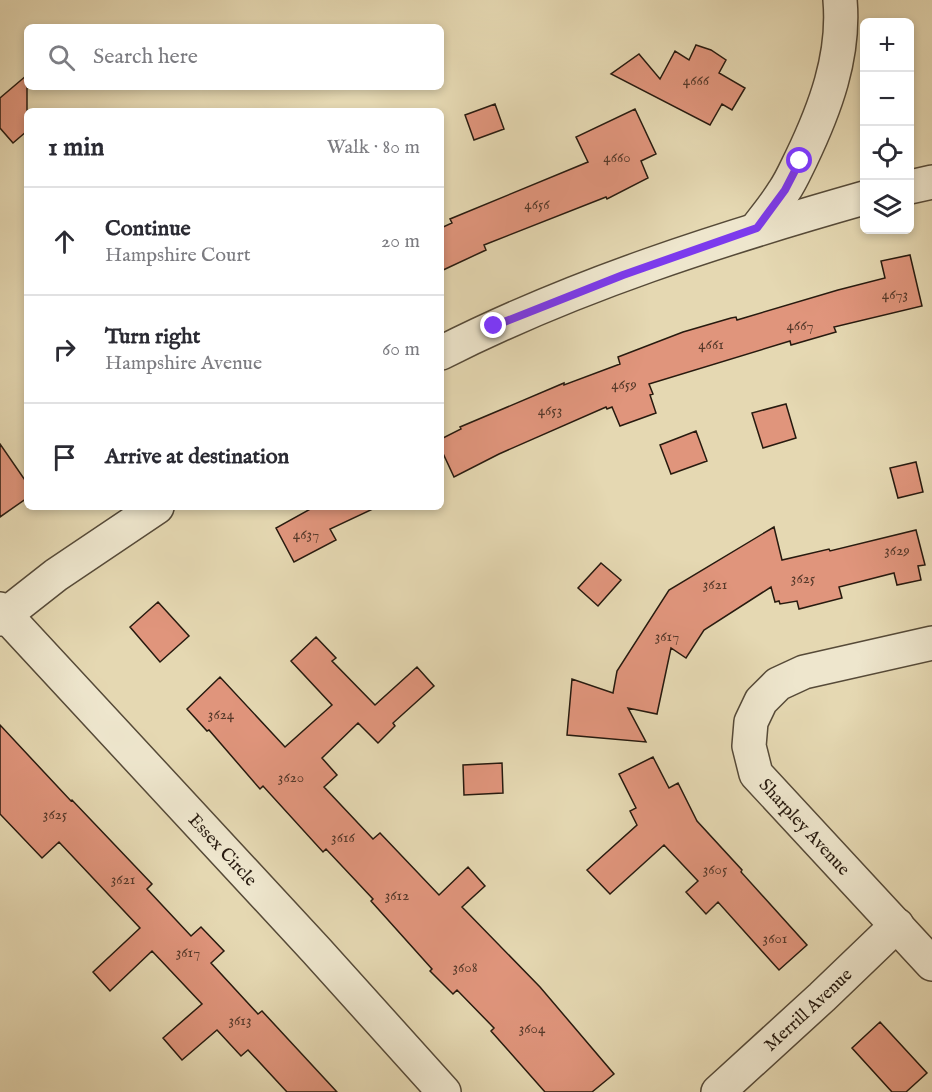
<!DOCTYPE html>
<meta charset="utf-8">
<style>
:root{--surface:#fff;--page:#f2f2f3;--text:#2b2b33;--muted:#7c7c81;--line:#e1e1e2}
body{margin:0;font-family:"IM FELL English",serif;background:var(--page);color:var(--text)}
.controls{position:absolute;right:18px;top:18px;display:grid;overflow:hidden;border-radius:9px;box-shadow:0 3px 9px #0003}
.controls button{width:54px;height:54px;display:grid;place-items:center;padding:0;border:0;border-bottom:2px solid var(--line);background:var(--surface);color:var(--text);font:30px sans-serif}
.stop{position:absolute;width:18px;height:18px;margin:-14px;border:4px solid #7c3aed;border-radius:50%;background:#fff}
.stop.end{background:#7c3aed;border-color:#fff;box-shadow:0 2px 6px #0008}
.list{margin:0;padding:0;list-style:none}
h2{display:flex;justify-content:space-between;align-items:center;height:78px;margin:0;padding:0 24px;font-size:26px}
h2 small{font-size:20px;font-weight:400;color:var(--muted)}
.list li{display:grid;grid-template-columns:39px 1fr auto;gap:18px;align-items:center;box-sizing:border-box;height:108px;padding:0 24px;border-top:2px solid var(--line)}
.list b{display:block;font-size:22px;white-space:nowrap}
.list p{margin:0;font-size:20px;white-space:nowrap;color:var(--muted)}
.list em{font-size:20px;font-style:normal;color:var(--muted)}
.icon{flex:none;width:33px;height:33px;fill:none;stroke:currentColor;stroke-width:2;stroke-linecap:round;stroke-linejoin:round}
.map{position:relative;flex:none;width:932px;height:1092px;overflow:hidden}
.search{position:absolute;background:var(--surface);box-shadow:0 3px 9px #0003;left:24px;top:24px;width:420px;height:66px;display:flex;align-items:center;gap:15px;box-sizing:border-box;padding:0 21px;border-radius:9px;color:var(--muted);font-size:22px}
.panel{position:absolute;background:var(--surface);box-shadow:0 3px 9px #0003;left:24px;top:108px;width:420px;height:402px;border-radius:9px}
.map>svg:first-child{display:block}
.building{fill:#e0957c;stroke:#271a0f;stroke-width:1.5}
.lines{fill:none;stroke-linecap:round;stroke-linejoin:round}
.minor-casing{stroke:#564a38;stroke-width:36}
.minor{stroke:#eee6cd;stroke-width:33}
.route{stroke:#7c3aed;stroke-width:8}
.labels{text-anchor:middle;stroke-width:4.5;stroke-linejoin:round;paint-order:stroke}
.number-label{font-size:15px;fill:#55392a}
.street-label{font-size:18px;fill:#271a0f;stroke:#eee6cd}
</style>
<div class="map">
<svg width="932" height="1092" viewBox="0 0 932 1092">
<rect width="100%" height="100%" fill="#e5d8b2"/>
<filter id="stains"><feTurbulence type="fractalNoise" baseFrequency=".00333" numOctaves="4"/><feColorMatrix values="0 0 0 0 .2 0 0 0 0 .09 0 0 0 0 .02 0 0 0 .5 -.17"/></filter>
<radialGradient id="worn" r=".72"><stop offset=".6" stop-color="#630" stop-opacity="0"/><stop offset="1" stop-color="#630" stop-opacity=".3"/></radialGradient>
<path class="building" d="M 696,45 L 711,50 L 726,60 L 719,73 L 745,88 L 732,110 L 722,104 L 710,125 L 611,74 L 639,54 L 660,79 L 675,51 L 689,60 Z
M 27,75 L 27,131 L 13,143 L 0,128 L 0,98 Z
M 495,104 L 504,129 L 474,140 L 465,115 Z
M 635,109 L 656,154 L 641,161 L 648,178 L 607,199 L 606,197 L 484,245 L 486,250 L 441,271 L 441,228 L 452,223 L 450,219 L 588,162 L 576,137 Z
M 910,255 L 922,306 L 834,327 L 836,332 L 791,345 L 790,341 L 649,384 L 653,394 L 650,395 L 656,413 L 620,426 L 612,407 L 607,409 L 606,407 L 499,454 L 454,477 L 441,449 L 441,439 L 461,429 L 460,427 L 564,383 L 564,385 L 620,364 L 618,357 L 683,332 L 731,318 L 736,317 L 737,320 L 838,290 L 885,278 L 881,261 Z
M 786,404 L 796,438 L 763,448 L 752,413 Z
M 696,431 L 707,461 L 671,474 L 660,445 Z
M 0,444 L 27,483 L 27,498 L 0,517 Z
M 916,462 L 923,492 L 898,498 L 890,468 Z
M 314,507 L 377,507 L 330,529 L 336,540 L 294,562 L 276,528 Z
M 774,527 L 782,560 L 829,549 L 830,551 L 916,530 L 925,565 L 918,566 L 921,580 L 897,585 L 894,573 L 839,587 L 842,598 L 799,609 L 797,601 L 780,604 L 779,601 L 775,602 L 771,587 L 704,630 L 686,658 L 671,648 L 657,714 L 628,708 L 646,742 L 567,735 L 572,679 L 613,693 L 617,671 L 669,590 Z
M 601,563 L 621,580 L 598,606 L 578,588 Z
M 158,602 L 189,636 L 160,662 L 130,627 Z
M 316,637 L 336,658 L 332,661 L 375,705 L 417,667 L 434,686 L 393,723 L 395,726 L 378,743 L 358,723 L 322,758 L 337,775 L 324,787 L 373,839 L 380,833 L 439,895 L 468,867 L 485,886 L 462,907 L 540,987 L 614,1074 L 592,1092 L 545,1092 L 491,1031 L 494,1028 L 457,990 L 453,994 L 430,971 L 432,969 L 371,901 L 373,899 L 326,849 L 323,852 L 263,786 L 260,789 L 209,730 L 207,731 L 187,709 L 220,677 L 285,747 L 332,705 L 291,661 Z
M 0,725 L 71,801 L 72,800 L 152,884 L 147,889 L 191,936 L 201,927 L 224,951 L 211,963 L 258,1014 L 262,1011 L 337,1092 L 287,1092 L 248,1050 L 241,1056 L 217,1030 L 182,1060 L 163,1038 L 202,1004 L 152,951 L 110,991 L 93,972 L 140,928 L 59,842 L 42,858 L 0,814 Z
M 653,757 L 669,788 L 678,783 L 697,821 L 742,870 L 741,872 L 807,945 L 779,970 L 718,902 L 706,914 L 686,892 L 698,881 L 664,845 L 610,894 L 587,870 L 637,825 L 630,811 L 636,808 L 619,774 Z
M 502,763 L 503,793 L 464,795 L 463,765 Z
M 880,1022 L 927,1073 L 906,1092 L 892,1092 L 852,1048 Z"/>
<g class="lines">
<defs>
<g id="minor">
<path d="M 910,187 L 932,182"/>
<path d="M 757,228 C 766,216 776,204 784,191 C 791,181 796,169 801,159 C 825,109 845,56 840,0"/>
<path d="M 441,353 C 575,285 720,239 864,198"/>
<path id="s1" d="M 0,609 L 316,950 L 444,1092"/>
<path d="M 0,619 L 56,575 L 157,507"/>
<path id="s2" d="M 932,643 L 804,672 L 778,684 L 761,701 L 751,722 L 749,746 L 756,774 L 932,964"/>
<path id="s3" d="M 718,1092 L 822,997 L 897,925"/>
</g>
</defs>
<use href="#minor" class="minor-casing"/>
<use href="#minor" class="minor"/>
</g>
<g class="lines">
<path class="route" d="M 494,326 L 623,275 L 757,228 L 785,190 L 800,161"/>
</g>
<g class="labels">
<g class="number-label">
<text x="696" y="85">4666</text>
<text x="617" y="162">4660</text>
<text x="537" y="209">4656</text>
<text x="895" y="299">4673</text>
<text x="800" y="330">4667</text>
<text x="711" y="349">4661</text>
<text x="624" y="389">4659</text>
<text x="550" y="415">4653</text>
<text x="306" y="539">4637</text>
<text x="897" y="555">3629</text>
<text x="803" y="583">3625</text>
<text x="715" y="589">3621</text>
<text x="667" y="641">3617</text>
<text x="221" y="719">3624</text>
<text x="291" y="782">3620</text>
<text x="55" y="819">3625</text>
<text x="343" y="842">3616</text>
<text x="715" y="874">3605</text>
<text x="123" y="884">3621</text>
<text x="397" y="900">3612</text>
<text x="775" y="943">3601</text>
<text x="188" y="957">3617</text>
<text x="465" y="972">3608</text>
<text x="240" y="1025">3613</text>
<text x="532" y="1033">3604</text>
</g>
<g class="street-label">
<text dy="6" stroke="none"><textPath href="#s2" startOffset="332">Sharpley Avenue</textPath></text>
<text dy="6" stroke="none"><textPath href="#s1" startOffset="328">Essex Circle</textPath></text>
<text dy="6" stroke="none"><textPath href="#s3" startOffset="122">Merrill Avenue</textPath></text>
</g>
</g>
<rect width="100%" height="100%" filter="url(#stains)"/>
<rect width="100%" height="100%" fill="url(#worn)"/>
</svg>
<div class="controls">
<button>+</button>
<button>−</button>
<button><svg class="icon" aria-label="locate" viewBox="0 0 24 24"><circle cx="12" cy="12" r="6"/><path d="M12 2v4M12 18v4M2 12h4M18 12h4"/></svg></button>
<button><svg class="icon" aria-label="layers" viewBox="0 0 24 24"><path d="M12 4l9 5-9 5-9-5zM3 14l9 5 9-5"/></svg></button>
</div>
<div class="stop" style="left:800px;top:161px"></div>
<div class="stop end" style="left:494px;top:326px"></div>
<div class="search"><svg class="icon" aria-label="search" viewBox="0 0 24 24"><circle cx="10" cy="10" r="6"/><path d="M15 15l6 6"/></svg>Search here</div>
<section class="panel">
<h2>1 min<small>Walk · 80 m</small></h2>
<ul class="list">
<li><svg class="icon" aria-label="ahead" viewBox="0 0 24 24"><path d="M12 20V5M6 11l6-6 6 6"/></svg><div><b>Continue</b><p>Hampshire Court</p></div><em>20 m</em></li>
<li><svg class="icon" aria-label="right" viewBox="0 0 24 24"><path d="M7 20v-9h11M14 6l5 5-5 5"/></svg><div><b>Turn right</b><p>Hampshire Avenue</p></div><em>60 m</em></li>
<li><svg class="icon" aria-label="arrive" viewBox="0 0 24 24"><path d="M6 21V4h12l-3 4 3 4H6"/></svg><div><b>Arrive at destination</b></div></li>
</ul>
</section>
</div>
